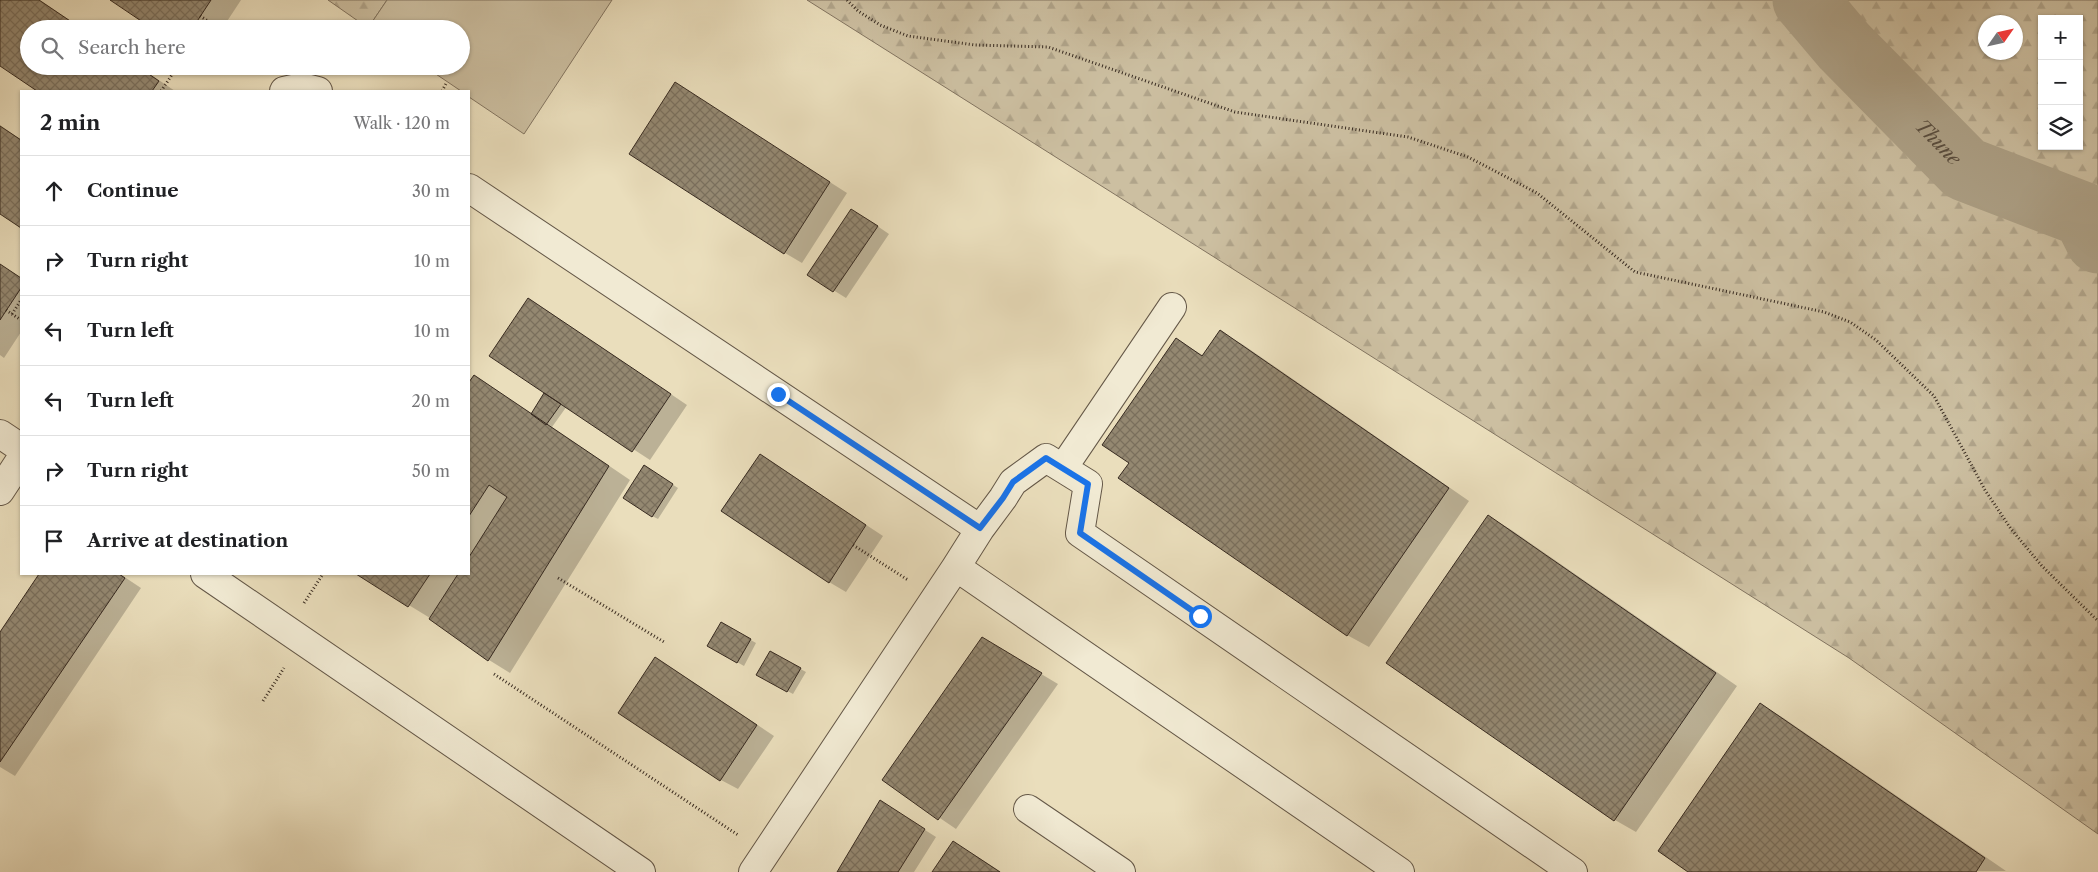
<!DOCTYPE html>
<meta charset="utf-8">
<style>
:root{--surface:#fff;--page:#f6f6f6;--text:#202124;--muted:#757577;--line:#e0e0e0}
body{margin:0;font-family:"Libre Caslon Text",serif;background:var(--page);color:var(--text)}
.controls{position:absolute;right:15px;top:15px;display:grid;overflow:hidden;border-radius:0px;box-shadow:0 1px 4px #0004}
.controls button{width:45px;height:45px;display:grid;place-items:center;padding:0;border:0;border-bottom:1px solid var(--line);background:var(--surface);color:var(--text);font:25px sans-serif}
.compass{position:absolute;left:1978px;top:15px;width:45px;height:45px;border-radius:50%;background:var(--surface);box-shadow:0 1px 4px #0004;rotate:56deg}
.stop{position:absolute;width:15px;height:15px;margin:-11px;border:4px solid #1a73e8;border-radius:50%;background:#fff}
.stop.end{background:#1a73e8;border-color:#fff;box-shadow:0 1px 5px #0008}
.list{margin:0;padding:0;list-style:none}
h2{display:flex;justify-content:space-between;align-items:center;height:65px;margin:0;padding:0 20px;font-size:21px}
h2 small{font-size:16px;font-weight:400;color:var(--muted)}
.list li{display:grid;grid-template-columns:32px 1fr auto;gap:15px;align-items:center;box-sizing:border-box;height:70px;padding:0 20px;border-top:1px solid var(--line)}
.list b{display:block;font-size:19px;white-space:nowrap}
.list em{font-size:16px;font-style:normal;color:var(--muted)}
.icon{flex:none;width:28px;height:28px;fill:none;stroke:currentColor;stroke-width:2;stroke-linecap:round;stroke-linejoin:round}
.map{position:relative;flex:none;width:2098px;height:872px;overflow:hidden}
.search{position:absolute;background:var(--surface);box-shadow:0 1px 4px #0004;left:20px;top:20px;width:450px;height:55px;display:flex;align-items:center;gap:12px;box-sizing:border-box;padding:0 18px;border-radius:28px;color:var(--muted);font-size:19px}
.panel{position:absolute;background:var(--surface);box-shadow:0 1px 4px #0004;left:20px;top:90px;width:450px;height:485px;border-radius:0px}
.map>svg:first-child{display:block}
.forest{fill:url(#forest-firs);stroke:#827460;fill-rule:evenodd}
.park{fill:#ccbfa1;stroke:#827460}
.shadow{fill:#0003}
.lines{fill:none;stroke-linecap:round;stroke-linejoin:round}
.river{stroke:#ada187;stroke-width:65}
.building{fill:url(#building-cross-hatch);stroke:#372a20}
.minor-casing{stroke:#645747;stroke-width:30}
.path{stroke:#372a20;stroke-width:3;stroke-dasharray:1 2.5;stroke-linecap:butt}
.minor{stroke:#f1ead3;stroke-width:28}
.route{stroke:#1a73e8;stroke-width:6}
.labels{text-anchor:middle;stroke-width:5;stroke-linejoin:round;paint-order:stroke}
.water-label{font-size:19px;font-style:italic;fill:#5a4e3f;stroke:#f1ead3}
</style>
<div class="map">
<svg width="2098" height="872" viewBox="0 0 2098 872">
<defs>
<pattern id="forest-firs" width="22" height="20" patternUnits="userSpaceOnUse" patternTransform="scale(1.25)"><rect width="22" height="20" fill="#ccbfa1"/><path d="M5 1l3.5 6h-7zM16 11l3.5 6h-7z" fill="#b0a48a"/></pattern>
<pattern id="building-cross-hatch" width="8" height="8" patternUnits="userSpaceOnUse" patternTransform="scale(1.25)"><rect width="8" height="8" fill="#948871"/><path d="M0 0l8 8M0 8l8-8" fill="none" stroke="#7a6f5c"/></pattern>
</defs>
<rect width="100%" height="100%" fill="#eadebc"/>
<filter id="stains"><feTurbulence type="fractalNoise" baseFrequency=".004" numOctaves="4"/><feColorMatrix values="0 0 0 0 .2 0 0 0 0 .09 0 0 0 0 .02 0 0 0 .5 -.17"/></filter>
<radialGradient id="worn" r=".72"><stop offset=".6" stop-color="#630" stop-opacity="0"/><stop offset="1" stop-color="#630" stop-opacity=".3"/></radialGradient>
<path class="forest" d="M 328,0 L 387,0 L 368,28 Z
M 807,0 L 2098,0 L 2098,834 L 1849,658 ZM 2042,19 L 2079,19 L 2079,146 L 2042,146 ZM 1986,22 L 2016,22 L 2016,52 L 1986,52 Z"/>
<path class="park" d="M 387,0 L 612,0 L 524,134 L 469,97 L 469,91 L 461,91 L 424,66 L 461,66 L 461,29 L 368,28 Z"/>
<path class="shadow" d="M 0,0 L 40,0 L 83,29 L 29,29 L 29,66 L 138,66 L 175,91 L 40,91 L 0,65 Z
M 113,0 L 241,0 L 222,29 L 156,29 Z
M 692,94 L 847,193 L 802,263 L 785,253 Z
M 0,125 L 21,140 L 21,227 L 0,213 Z
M 864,217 L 889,234 L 846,298 L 809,275 Z
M 0,264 L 21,278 L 21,332 L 4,358 L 0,355 Z
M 546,310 L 687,405 L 650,460 L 567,406 L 552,427 L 630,480 L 510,673 L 489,660 L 430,618 L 358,574 L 469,574 L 469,385 L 474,376 L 532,414 L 550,398 Z
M 1220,332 L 1242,344 L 1469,501 L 1369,647 L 1347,635 L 1130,463 L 1176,339 L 1204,356 Z
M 760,455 L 883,536 L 846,592 L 829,582 Z
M 645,467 L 678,488 L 658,519 L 652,516 Z
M 1488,516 L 1510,529 L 1737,686 L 1636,832 L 1615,820 Z
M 40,574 L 120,574 L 141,588 L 15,776 L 0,767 L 0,634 Z
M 721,623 L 756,643 L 744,666 L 709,646 Z
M 999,649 L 1058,684 L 956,829 L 884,780 Z
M 771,653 L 806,672 L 793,694 L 758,675 Z
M 673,669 L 774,736 L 738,789 L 721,780 Z
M 1761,705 L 1782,717 L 2006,871 L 1690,872 Z
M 892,809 L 936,837 L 914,872 L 838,872 Z
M 954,842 L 975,855 L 1001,872 L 934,872 Z"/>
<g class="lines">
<path class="river" id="s1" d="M 1805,0 L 1844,46 L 1965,169 L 2085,215 L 2098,241"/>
</g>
<path class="building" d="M 0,0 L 39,0 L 82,29 L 29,29 L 29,66 L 137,66 L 159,81 L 152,91 L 37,91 L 0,66 Z
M 110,0 L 211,0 L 192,29 L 153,29 Z
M 675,82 L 830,182 L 784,254 L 629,154 Z
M 0,126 L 21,140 L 21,228 L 0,214 Z
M 851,209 L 878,226 L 833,292 L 807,275 Z
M 0,264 L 21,278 L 21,288 L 0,320 Z
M 528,298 L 671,394 L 632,452 L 489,356 Z
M 1220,330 L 1449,488 L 1347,636 L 1118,478 L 1129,463 L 1102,445 L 1176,338 L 1202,356 Z
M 474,375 L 609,466 L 488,661 L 429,619 L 458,574 L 469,574 L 469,557 L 507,497 L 489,485 L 469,516 L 469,382 Z
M 544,393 L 561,404 L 546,425 L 531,414 Z
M 760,454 L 866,525 L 829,583 L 721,511 Z
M 644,465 L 673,484 L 652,517 L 623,498 Z
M 1488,515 L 1716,673 L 1614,821 L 1386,663 Z
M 39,574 L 119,574 L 125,578 L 0,762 L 0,632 Z
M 356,574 L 430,574 L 408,607 Z
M 721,622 L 751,639 L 737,663 L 707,646 Z
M 982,637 L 1042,673 L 938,820 L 882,780 Z
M 770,651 L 801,668 L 787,692 L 756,675 Z
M 655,657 L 757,725 L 720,781 L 618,713 Z
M 1760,703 L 1985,858 L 1976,872 L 1688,872 L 1658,851 Z
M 880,800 L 925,829 L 898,872 L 837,872 Z
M 953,841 L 1000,872 L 932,872 Z"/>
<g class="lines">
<defs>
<path id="minor" d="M 284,91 L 302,87 L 318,91
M 469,188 L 980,529 L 956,567
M 0,434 L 21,448
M 1063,468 L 1172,307
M 0,491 L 21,459
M 980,529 L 1003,498 L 1013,482 L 1046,458 L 1088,484 L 1080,533 L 1573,872
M 205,574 L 641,872
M 1028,809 L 1121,872
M 753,872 L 956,567 L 1400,872"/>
</defs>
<use href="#minor" class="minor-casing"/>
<path class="path" d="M 847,0 L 858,11 L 880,25 L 908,36 L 975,45 L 1048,47 L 1235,112 L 1408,137 L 1468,157 L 1537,193 L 1635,272 L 1824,312 L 1850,322 L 1876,340 L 1934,396 L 1985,490 L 2011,529 L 2042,566 L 2098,621
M 200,16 L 221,29
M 203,29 L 208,21
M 161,91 L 178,66
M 442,91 L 447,82
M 6,310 L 21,320
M 12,314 L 21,300
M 853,545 L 908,580
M 558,578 L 664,642
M 304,603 L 323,574
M 494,674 L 738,835
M 263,701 L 284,668"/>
<use href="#minor" class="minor"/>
</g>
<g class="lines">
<path class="route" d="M 778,394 L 980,528 L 1003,498 L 1013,482 L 1046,458 L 1088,484 L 1080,533 L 1200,616"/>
</g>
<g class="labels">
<g class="water-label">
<text dy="7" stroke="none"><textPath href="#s1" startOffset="195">Thune</textPath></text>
</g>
</g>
<rect width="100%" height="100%" filter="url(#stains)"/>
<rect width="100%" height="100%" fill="url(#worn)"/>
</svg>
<div class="controls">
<button>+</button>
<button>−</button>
<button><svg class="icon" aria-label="layers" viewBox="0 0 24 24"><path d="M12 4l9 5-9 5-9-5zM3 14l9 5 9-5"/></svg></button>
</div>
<svg class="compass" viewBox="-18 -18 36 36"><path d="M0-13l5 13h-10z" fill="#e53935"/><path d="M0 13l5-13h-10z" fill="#757577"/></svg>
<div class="stop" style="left:1200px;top:616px"></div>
<div class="stop end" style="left:778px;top:394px"></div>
<div class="search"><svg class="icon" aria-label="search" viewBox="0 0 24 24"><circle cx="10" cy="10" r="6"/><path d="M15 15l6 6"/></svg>Search here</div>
<section class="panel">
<h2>2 min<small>Walk · 120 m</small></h2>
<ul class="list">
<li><svg class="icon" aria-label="ahead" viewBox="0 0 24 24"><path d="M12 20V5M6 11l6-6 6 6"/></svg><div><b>Continue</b></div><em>30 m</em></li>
<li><svg class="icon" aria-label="right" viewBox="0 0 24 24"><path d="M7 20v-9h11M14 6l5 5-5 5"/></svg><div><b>Turn right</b></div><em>10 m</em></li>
<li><svg class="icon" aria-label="left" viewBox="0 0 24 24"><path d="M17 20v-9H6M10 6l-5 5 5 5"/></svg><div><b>Turn left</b></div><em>10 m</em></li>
<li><svg class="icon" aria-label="left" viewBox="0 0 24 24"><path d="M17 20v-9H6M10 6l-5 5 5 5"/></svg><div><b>Turn left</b></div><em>20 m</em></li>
<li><svg class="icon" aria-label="right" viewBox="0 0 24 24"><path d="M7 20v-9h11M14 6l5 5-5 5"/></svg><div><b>Turn right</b></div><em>50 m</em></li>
<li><svg class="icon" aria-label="arrive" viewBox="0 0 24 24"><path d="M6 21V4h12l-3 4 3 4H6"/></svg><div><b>Arrive at destination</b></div></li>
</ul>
</section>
</div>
